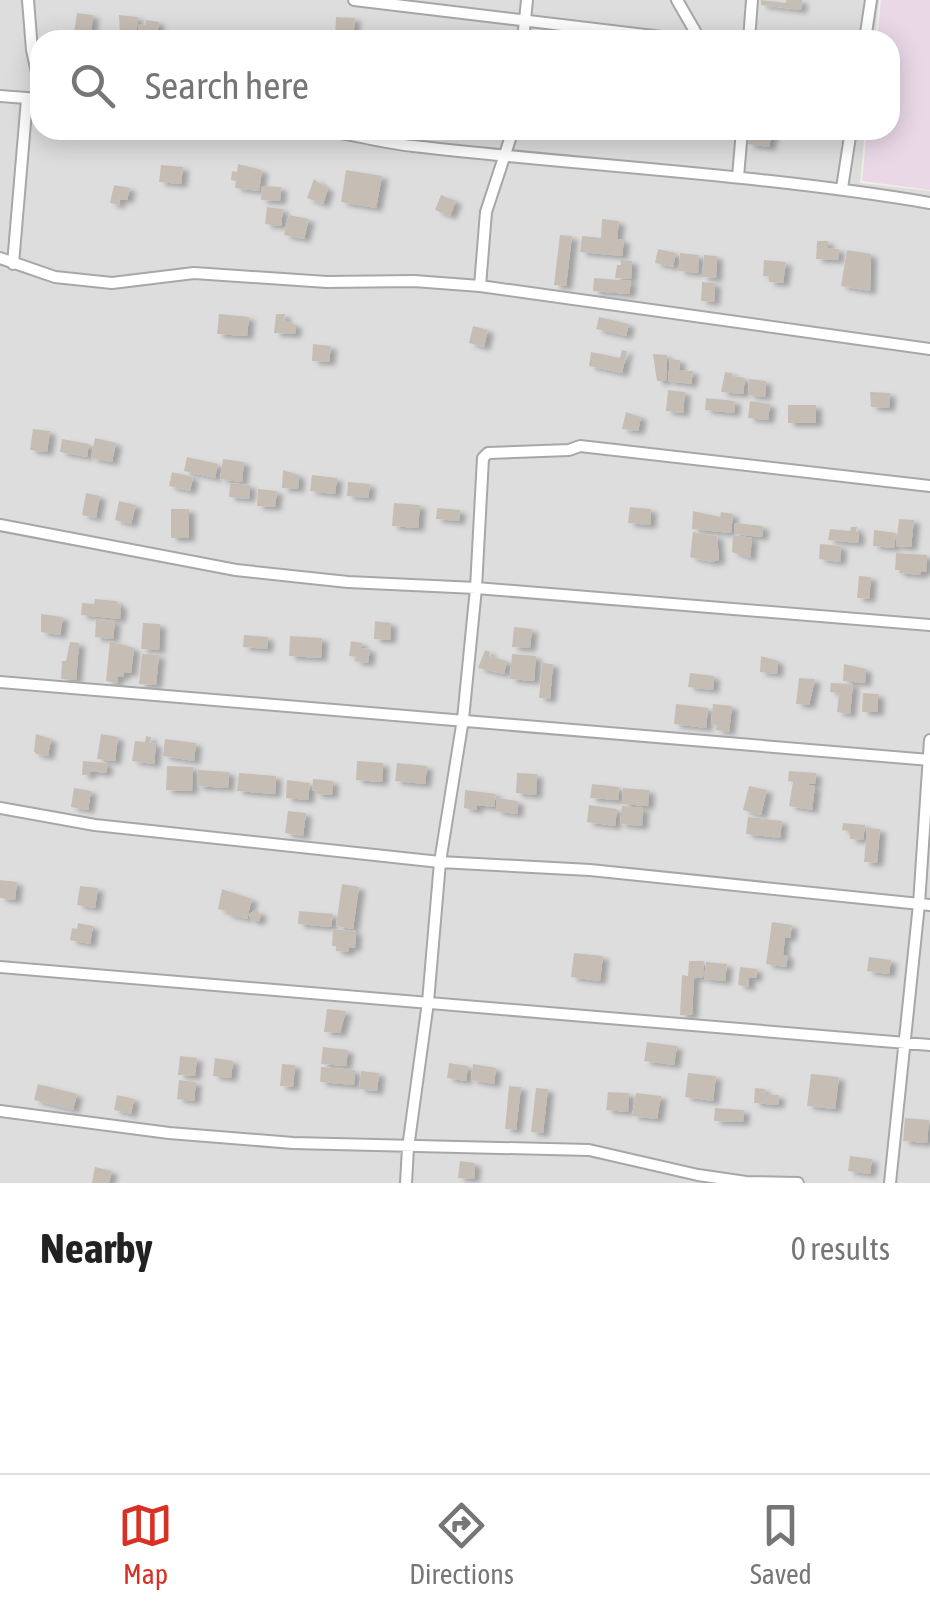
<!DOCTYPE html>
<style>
:root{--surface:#fff;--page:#f6f6f6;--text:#222;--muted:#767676;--line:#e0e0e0;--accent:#d93025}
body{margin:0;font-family:"Asap Condensed",sans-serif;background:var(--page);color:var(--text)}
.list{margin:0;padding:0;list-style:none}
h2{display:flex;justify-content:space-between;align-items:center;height:130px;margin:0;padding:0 40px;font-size:42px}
h2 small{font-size:32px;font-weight:400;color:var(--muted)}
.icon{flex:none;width:55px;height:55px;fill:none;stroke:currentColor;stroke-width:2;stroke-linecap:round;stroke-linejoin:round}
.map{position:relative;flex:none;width:930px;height:1183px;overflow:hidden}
.search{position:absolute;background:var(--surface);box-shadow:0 5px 25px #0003;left:30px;right:30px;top:30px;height:110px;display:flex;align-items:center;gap:25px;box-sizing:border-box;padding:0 35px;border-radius:30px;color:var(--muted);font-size:38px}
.sheet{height:290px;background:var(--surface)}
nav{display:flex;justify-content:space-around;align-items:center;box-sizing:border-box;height:140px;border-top:2px solid var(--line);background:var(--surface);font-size:28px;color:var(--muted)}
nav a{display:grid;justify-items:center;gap:5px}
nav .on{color:var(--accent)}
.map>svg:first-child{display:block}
.residential{fill:#dedddd}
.industrial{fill:#ead8e6}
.building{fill:#c6beb5;filter:url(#shadow)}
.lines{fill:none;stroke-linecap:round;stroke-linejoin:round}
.minor-casing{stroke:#a7a7a7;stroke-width:14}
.minor{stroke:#fff;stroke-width:10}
</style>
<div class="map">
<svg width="930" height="1183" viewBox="0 0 930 1183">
<defs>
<filter id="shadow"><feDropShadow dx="6" dy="3.5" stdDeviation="2.5" flood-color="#0004"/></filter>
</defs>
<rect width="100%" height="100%" fill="#f1eee6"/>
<path class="residential" d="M 0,0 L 879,0 L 875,40 L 40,40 L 40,130 L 865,130 L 860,183 L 930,191 L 930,1183 L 0,1183 Z"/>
<path class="industrial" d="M 881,0 L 930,0 L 930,190 L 862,181 L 867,130 L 890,130 L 890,40 L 877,40 Z"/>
<path class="building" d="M 761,0 L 786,3 L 786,0 L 802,0 L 801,10 L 761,5 Z
M 77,13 L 93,15 L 91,36 L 74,34 Z
M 119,15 L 138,17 L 136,38 L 120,36 Z
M 336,17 L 355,18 L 353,39 L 335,37 Z
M 146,20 L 159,22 L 156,40 L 137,40 L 139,24 L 146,25 Z
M 750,130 L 773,130 L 769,147 L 748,144 Z
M 238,164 L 262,170 L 259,191 L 235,188 L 236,181 L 231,180 L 232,171 L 237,172 Z
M 161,165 L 183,167 L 181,184 L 159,182 Z
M 346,170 L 382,176 L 376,208 L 341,202 Z
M 314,179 L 328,189 L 323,204 L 307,198 Z
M 114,185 L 130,188 L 127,200 L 120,199 L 119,205 L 110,203 Z
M 262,186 L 281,187 L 280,201 L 261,200 Z
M 441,195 L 456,201 L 450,216 L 435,210 Z
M 267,207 L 283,209 L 281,226 L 265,224 Z
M 289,215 L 309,219 L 304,239 L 284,235 Z
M 602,219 L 619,221 L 617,239 L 624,240 L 622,256 L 580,252 L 582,236 L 601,238 Z
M 560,235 L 572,236 L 566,286 L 554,285 Z
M 817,241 L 828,241 L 828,248 L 839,249 L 838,260 L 816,259 Z
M 658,249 L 676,253 L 673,267 L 655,263 Z
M 847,250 L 871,254 L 870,291 L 841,286 Z
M 680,253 L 699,255 L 698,273 L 679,271 Z
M 704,255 L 717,256 L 716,278 L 702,277 Z
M 621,260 L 632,261 L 631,279 L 615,278 L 617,265 L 621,265 Z
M 764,260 L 786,262 L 783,283 L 769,282 L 769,276 L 763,276 Z
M 594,278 L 631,281 L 629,294 L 593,291 Z
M 702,282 L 715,283 L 714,302 L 701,301 Z
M 219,314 L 249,317 L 247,336 L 217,334 Z
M 276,314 L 285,314 L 284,320 L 296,325 L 295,334 L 274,333 Z
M 599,317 L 629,324 L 626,336 L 596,329 Z
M 473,326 L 488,330 L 484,347 L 469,343 Z
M 313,344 L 331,346 L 329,362 L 312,361 Z
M 622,350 L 627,351 L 622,373 L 589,366 L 591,352 L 620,358 Z
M 653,354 L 667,355 L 666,381 L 657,381 Z
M 670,359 L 680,360 L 679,370 L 693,371 L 691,384 L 668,381 Z
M 725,372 L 732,373 L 732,376 L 745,378 L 743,394 L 721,392 Z
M 749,379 L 766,381 L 765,397 L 748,395 Z
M 668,390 L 685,392 L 683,413 L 666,411 Z
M 870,392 L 890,393 L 889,408 L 871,407 Z
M 706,398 L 735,401 L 734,413 L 705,410 Z
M 750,401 L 770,404 L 768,420 L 748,418 Z
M 788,405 L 816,405 L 816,423 L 788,423 Z
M 626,412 L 641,417 L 638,431 L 622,429 Z
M 33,429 L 50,431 L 47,452 L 30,450 Z
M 95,438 L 116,443 L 112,462 L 91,458 Z
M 62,439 L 89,444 L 87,457 L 60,452 Z
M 187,457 L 218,464 L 215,478 L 184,471 Z
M 223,459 L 244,462 L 242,482 L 220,479 Z
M 283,470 L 299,475 L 298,489 L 282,488 Z
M 172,472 L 193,477 L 190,491 L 169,486 Z
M 312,475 L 337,478 L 335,494 L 310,491 Z
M 348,482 L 370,484 L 368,498 L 347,496 Z
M 230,483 L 250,485 L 249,499 L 229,497 Z
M 258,489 L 277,491 L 275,507 L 257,506 Z
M 86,493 L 100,496 L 96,518 L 82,515 Z
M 119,501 L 136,505 L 131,524 L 115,520 Z
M 394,503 L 420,505 L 418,528 L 392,526 Z
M 630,507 L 651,509 L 650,525 L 628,523 Z
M 437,508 L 460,510 L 459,521 L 436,519 Z
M 171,509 L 189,509 L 189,538 L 171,538 Z
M 693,511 L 720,517 L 721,512 L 733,514 L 731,533 L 692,529 Z
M 899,519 L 914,520 L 911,547 L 896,546 Z
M 735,523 L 763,526 L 762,537 L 734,534 Z
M 851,527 L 857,527 L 856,532 L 859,532 L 858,543 L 828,540 L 830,529 L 850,531 Z
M 874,530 L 896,533 L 894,548 L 873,546 Z
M 693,532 L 717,536 L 719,560 L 711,562 L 690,557 Z
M 733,535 L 752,538 L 750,558 L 732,552 Z
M 820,544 L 841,546 L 840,562 L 819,559 Z
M 896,553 L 927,555 L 926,572 L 921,572 L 921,575 L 899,573 L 900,570 L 895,570 Z
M 859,576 L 871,577 L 869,599 L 857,598 Z
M 95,599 L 117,601 L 117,604 L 121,605 L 120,619 L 81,615 L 82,603 L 94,604 Z
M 41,614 L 63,617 L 60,635 L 41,632 Z
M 96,619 L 115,621 L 113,639 L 95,637 Z
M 375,621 L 391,623 L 390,640 L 374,639 Z
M 143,623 L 160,624 L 159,650 L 141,649 Z
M 514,627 L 532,629 L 530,648 L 512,647 Z
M 244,635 L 268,637 L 267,649 L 243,647 Z
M 290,636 L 322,638 L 321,658 L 289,656 Z
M 110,641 L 134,648 L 131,673 L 124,672 L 123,677 L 118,676 L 117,683 L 106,681 Z
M 351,641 L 362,643 L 362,648 L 370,649 L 368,663 L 354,661 L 357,657 L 349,656 Z
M 70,642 L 79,643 L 76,680 L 61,679 L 62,661 L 66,661 Z
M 485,650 L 490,652 L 489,656 L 507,661 L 504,674 L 478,668 Z
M 142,654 L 159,655 L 156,685 L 139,684 Z
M 512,654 L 536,656 L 534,681 L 510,679 Z
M 761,656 L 778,661 L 777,674 L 760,672 Z
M 542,663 L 553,664 L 550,699 L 539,698 Z
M 844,664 L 866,669 L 865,683 L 843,681 Z
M 690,673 L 714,676 L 713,690 L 688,687 Z
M 799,678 L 815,679 L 809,705 L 796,704 Z
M 831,683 L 853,684 L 850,714 L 837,712 L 839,693 L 830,692 Z
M 863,693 L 878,694 L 878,712 L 862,712 Z
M 676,704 L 708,708 L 706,728 L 674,724 Z
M 713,704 L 732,706 L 729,732 L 716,730 L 717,725 L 711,724 Z
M 36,734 L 51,739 L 48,756 L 36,754 L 34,751 Z
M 101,734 L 118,737 L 115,761 L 97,759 Z
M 146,736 L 151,737 L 150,743 L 156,744 L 154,764 L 132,761 L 135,741 L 145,742 Z
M 165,739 L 196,743 L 194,761 L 163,756 Z
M 83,761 L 107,763 L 106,773 L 90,771 L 90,775 L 82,775 Z
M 357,761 L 383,763 L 382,782 L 356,780 Z
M 397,763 L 427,766 L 425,784 L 395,781 Z
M 167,766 L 193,767 L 192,791 L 166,790 Z
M 198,770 L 229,772 L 228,788 L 197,786 Z
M 789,771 L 816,773 L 815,784 L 804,784 L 815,786 L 812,810 L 789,806 L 793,782 L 788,781 Z
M 239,773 L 276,776 L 275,794 L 237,791 Z
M 517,773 L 537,774 L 536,795 L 516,793 Z
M 313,779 L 333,781 L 332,795 L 315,794 L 317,791 L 312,790 Z
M 287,780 L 310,783 L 308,800 L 286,798 Z
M 592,784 L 619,787 L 618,800 L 590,798 Z
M 749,786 L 767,790 L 761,815 L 743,810 Z
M 74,788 L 91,791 L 88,810 L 71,807 Z
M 623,788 L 649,790 L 648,806 L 622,804 Z
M 465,790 L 496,794 L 494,807 L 477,805 L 477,810 L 464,808 Z
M 497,798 L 518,801 L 517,814 L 496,811 Z
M 589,805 L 617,809 L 615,826 L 587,822 Z
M 622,806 L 643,808 L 642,826 L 620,824 Z
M 288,811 L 306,813 L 303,836 L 285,833 Z
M 748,817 L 782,821 L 780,838 L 746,834 Z
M 843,823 L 865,825 L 863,840 L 850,839 L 850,831 L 842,830 Z
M 867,828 L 880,829 L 877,863 L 864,862 Z
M 0,880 L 17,882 L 15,900 L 0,898 Z
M 342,884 L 359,887 L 353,929 L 336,926 Z
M 80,886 L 98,888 L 95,908 L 77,905 Z
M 222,889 L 252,899 L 248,914 L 257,910 L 261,915 L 259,921 L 252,921 L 248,914 L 247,919 L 226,914 L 227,911 L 218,909 Z
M 299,911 L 333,914 L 331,927 L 298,924 Z
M 772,922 L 792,925 L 790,938 L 785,937 L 783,955 L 788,955 L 786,967 L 766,964 Z
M 78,923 L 93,926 L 90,944 L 70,940 L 72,928 L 77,929 Z
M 333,929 L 356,931 L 355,948 L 349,947 L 349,952 L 336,951 L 336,946 L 332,946 Z
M 574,953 L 603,956 L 600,981 L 571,977 Z
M 869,957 L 891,960 L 889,974 L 867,971 Z
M 689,961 L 704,961 L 703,978 L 694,977 L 692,1015 L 680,1015 L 682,975 L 688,976 Z
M 706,962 L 727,964 L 725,981 L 704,979 Z
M 740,967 L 757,969 L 756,978 L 749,978 L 749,987 L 738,985 Z
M 327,1009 L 346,1011 L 340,1033 L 324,1032 Z
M 647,1042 L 677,1046 L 674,1065 L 644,1061 Z
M 323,1047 L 348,1050 L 346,1066 L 321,1064 Z
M 180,1056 L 197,1058 L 195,1076 L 178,1075 Z
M 215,1058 L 233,1061 L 231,1078 L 213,1076 Z
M 449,1063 L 468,1066 L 466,1081 L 447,1078 Z
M 282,1064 L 295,1065 L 293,1087 L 280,1086 Z
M 473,1064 L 496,1068 L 494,1084 L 471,1080 Z
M 321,1067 L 355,1070 L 354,1085 L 320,1082 Z
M 361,1071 L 379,1073 L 377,1091 L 359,1089 Z
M 688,1073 L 716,1076 L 713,1101 L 685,1097 Z
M 811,1074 L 839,1077 L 835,1109 L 807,1106 Z
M 179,1080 L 196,1082 L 194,1101 L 177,1099 Z
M 38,1084 L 77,1094 L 73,1110 L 34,1100 Z
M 509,1086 L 521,1087 L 516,1130 L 505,1129 Z
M 536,1088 L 548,1089 L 543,1133 L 531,1132 Z
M 755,1088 L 765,1089 L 764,1094 L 779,1095 L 778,1105 L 754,1103 Z
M 608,1092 L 629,1093 L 628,1112 L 606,1110 Z
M 636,1093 L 661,1096 L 657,1119 L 632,1116 Z
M 117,1095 L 134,1099 L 131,1114 L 114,1110 Z
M 715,1108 L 744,1110 L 743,1122 L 714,1121 Z
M 905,1118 L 929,1120 L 927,1143 L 903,1141 Z
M 850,1156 L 872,1159 L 870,1174 L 848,1171 Z
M 460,1161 L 475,1163 L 474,1179 L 458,1178 Z
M 95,1167 L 112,1171 L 109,1183 L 92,1183 Z"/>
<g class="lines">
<defs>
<path id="minor" d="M 28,0 L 32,50 L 40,86
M 354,0 L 687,40
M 677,0 L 700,40
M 523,40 L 527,0
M 749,40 L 752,0
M 865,40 L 871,0
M 0,96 L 40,99
M 323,130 C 353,134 383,143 413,146 C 586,166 759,174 930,203
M 738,177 L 742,130
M 842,188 L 851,130
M 0,258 L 55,277 L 112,283 L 194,273 L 327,282 L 414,281 L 480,286 L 930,349
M 13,264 L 27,99
M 480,286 L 486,212 L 513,130
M 0,525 L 236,570 L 348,582 L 476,588 L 930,625
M 0,682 L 930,760
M 0,808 L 95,825 L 440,862 L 590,870 L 930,905
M 0,967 L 930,1045
M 0,1111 L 169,1133 L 293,1143 L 589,1150 L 698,1175 L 746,1182 L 798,1183
M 406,1183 L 408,1148 L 428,1002 L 440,862 L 463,719 L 476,588 L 483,458 L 488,453 L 569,450 L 580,446 L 930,486
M 890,1183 L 919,904 L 930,740"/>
</defs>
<use href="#minor" class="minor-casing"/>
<use href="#minor" class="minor"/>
</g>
</svg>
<div class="search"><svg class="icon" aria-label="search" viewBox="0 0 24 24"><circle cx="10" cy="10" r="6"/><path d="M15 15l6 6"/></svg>Search here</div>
</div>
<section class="sheet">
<h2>Nearby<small>0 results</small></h2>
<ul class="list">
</ul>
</section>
<nav>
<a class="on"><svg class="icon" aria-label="map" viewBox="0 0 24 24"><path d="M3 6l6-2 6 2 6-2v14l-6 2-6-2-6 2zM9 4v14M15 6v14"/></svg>Map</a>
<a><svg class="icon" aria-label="directions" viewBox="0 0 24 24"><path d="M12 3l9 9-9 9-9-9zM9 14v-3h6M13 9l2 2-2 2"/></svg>Directions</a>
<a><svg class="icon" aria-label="saved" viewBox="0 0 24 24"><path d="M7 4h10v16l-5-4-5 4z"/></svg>Saved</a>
</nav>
